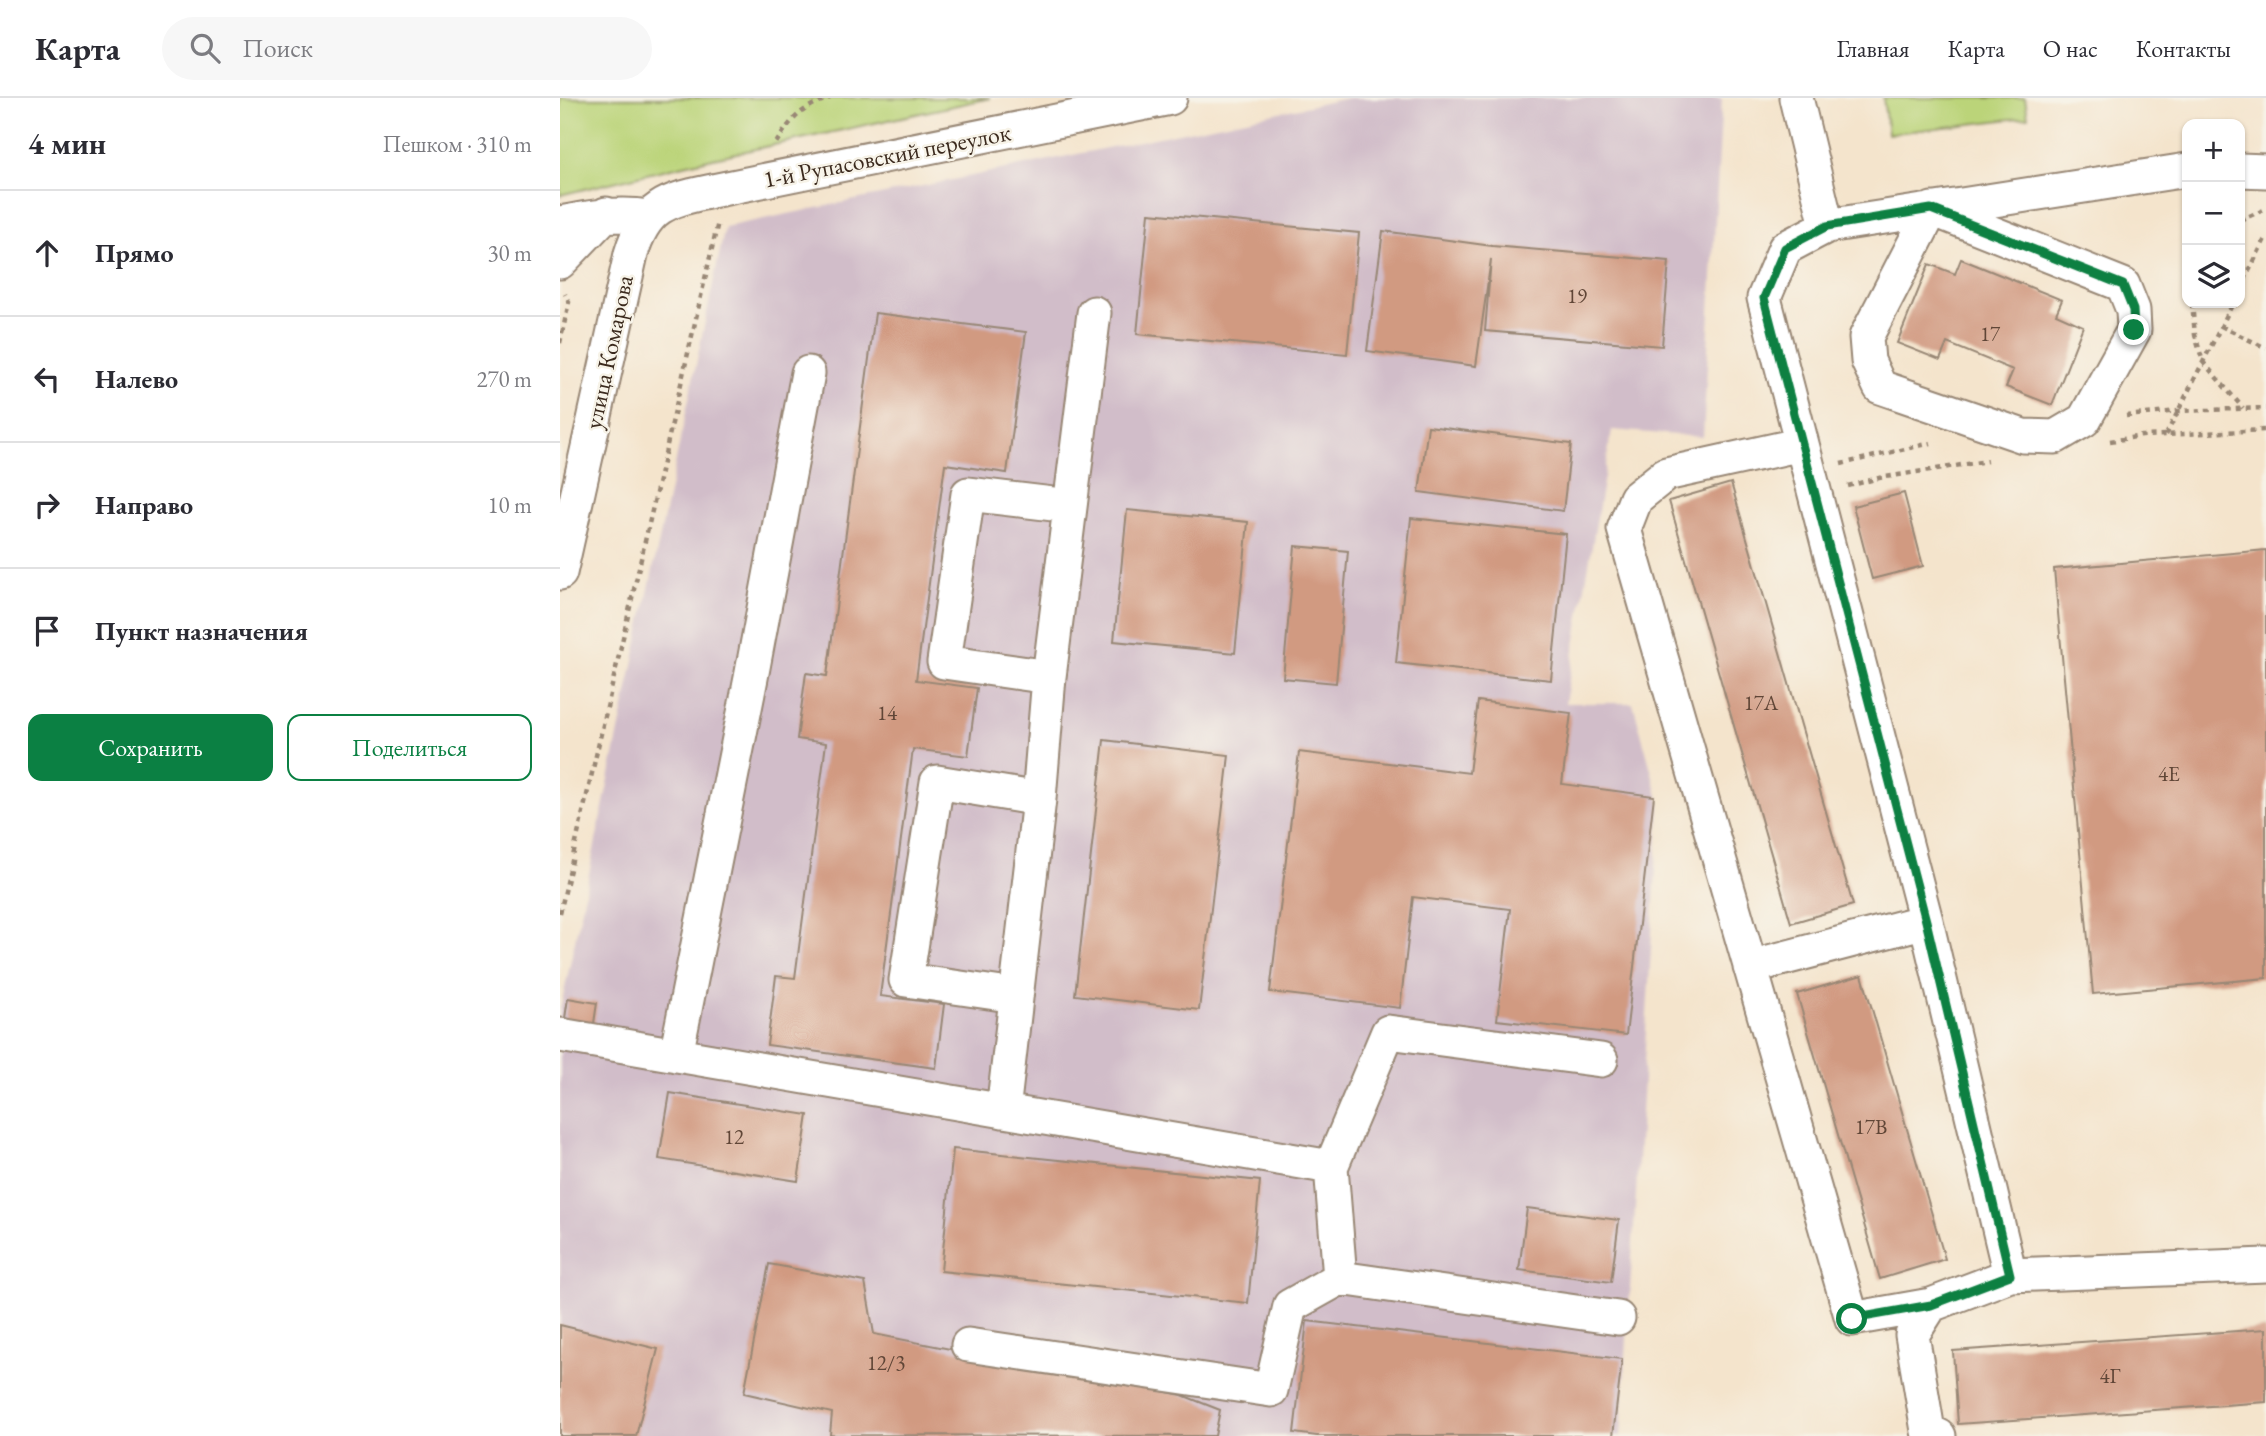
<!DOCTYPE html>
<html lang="ru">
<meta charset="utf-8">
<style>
:root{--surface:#fff;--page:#f7f7f7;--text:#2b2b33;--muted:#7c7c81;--line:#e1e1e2;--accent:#0b8043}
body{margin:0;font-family:"EB Garamond",serif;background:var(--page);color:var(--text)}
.controls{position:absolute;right:21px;top:21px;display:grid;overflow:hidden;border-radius:14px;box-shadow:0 2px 5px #0004}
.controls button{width:63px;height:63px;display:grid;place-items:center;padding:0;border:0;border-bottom:2px solid var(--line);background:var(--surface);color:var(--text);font:35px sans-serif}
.stop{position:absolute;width:21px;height:21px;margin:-16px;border:5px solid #0b8043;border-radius:50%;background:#fff}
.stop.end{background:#0b8043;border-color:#fff;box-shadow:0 2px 7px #0008}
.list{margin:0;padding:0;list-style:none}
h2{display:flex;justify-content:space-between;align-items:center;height:91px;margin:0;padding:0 28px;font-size:30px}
h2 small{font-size:23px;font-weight:400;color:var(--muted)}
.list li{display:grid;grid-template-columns:46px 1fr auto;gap:21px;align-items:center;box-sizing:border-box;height:126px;padding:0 28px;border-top:2px solid var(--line)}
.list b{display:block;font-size:26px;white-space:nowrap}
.list em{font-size:23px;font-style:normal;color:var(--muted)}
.actions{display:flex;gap:14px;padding:21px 28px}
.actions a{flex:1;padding:16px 0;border:2px solid var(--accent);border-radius:14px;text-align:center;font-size:24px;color:var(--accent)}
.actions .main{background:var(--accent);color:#fff}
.icon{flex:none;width:38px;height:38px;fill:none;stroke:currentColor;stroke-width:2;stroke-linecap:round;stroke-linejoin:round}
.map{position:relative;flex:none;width:1706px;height:1338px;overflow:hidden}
header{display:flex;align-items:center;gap:42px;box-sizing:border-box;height:98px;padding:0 35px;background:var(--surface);border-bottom:2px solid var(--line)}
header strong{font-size:33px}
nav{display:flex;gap:38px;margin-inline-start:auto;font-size:24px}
.search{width:490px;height:63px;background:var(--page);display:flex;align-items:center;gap:18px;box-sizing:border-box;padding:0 24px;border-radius:38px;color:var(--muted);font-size:26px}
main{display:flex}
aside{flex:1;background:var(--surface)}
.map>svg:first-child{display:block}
.industrial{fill:#d1bdc9}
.green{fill:#bbd479;stroke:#7b7f4c;stroke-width:2}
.building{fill:#d19a81}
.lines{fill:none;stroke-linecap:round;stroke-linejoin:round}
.minor-casing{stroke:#988775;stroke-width:37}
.path{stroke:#988775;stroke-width:4.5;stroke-dasharray:5 5;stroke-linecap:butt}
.minor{stroke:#fff;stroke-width:33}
.route{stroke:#0b8043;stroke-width:9}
.labels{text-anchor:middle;stroke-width:5;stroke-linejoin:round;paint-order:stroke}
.number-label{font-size:21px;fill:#604637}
.street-label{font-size:24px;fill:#3b2a1e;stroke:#f7f3e8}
</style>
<header>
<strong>Карта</strong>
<div class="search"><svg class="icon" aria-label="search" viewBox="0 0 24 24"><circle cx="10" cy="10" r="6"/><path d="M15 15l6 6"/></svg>Поиск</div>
<nav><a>Главная</a><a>Карта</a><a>О нас</a><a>Контакты</a></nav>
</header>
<main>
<aside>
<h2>4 мин<small>Пешком · 310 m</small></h2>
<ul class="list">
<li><svg class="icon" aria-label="ahead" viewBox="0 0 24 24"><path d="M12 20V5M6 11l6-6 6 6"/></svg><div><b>Прямо</b></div><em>30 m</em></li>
<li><svg class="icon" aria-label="left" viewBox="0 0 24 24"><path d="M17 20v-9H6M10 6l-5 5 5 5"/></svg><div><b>Налево</b></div><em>270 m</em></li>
<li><svg class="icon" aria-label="right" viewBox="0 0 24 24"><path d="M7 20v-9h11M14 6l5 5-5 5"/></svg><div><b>Направо</b></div><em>10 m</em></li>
<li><svg class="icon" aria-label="arrive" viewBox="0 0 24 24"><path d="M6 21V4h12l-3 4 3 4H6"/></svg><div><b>Пункт назначения</b></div></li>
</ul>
<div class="actions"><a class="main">Сохранить</a><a>Поделиться</a></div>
</aside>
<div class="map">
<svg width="1706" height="1338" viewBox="0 0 1706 1338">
<rect width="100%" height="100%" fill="#f7f3e8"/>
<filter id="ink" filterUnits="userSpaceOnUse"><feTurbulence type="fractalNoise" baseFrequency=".0143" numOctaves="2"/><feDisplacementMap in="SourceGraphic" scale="14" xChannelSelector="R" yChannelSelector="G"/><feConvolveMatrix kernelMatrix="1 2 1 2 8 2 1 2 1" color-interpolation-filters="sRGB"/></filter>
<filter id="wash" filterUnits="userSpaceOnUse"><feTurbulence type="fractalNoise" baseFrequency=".00686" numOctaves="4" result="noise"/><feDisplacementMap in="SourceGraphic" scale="28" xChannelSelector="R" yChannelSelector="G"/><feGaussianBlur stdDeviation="1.57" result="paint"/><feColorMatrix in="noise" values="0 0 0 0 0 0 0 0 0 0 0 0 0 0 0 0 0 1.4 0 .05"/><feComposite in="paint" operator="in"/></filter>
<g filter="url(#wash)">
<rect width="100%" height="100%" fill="#f4e4cc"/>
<path class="industrial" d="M 788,0 L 1162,0 L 1143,339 L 1052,332 L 1005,605 L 1073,605 L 1100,705 L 1061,1338 L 0,1338 L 0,914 L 165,129 Z"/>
<path class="green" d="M 0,0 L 430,0 L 149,61 L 0,97 Z
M 1323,0 L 1465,0 L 1468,19 L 1328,36 Z"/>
<g id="blocks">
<path class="building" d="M 589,115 L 799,135 L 787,256 L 577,236 Z
M 823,133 L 932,148 L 1109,163 L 1102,248 L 925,233 L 931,161 L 916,268 L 807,253 Z
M 1401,161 L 1502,202 L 1496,216 L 1523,228 L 1492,307 L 1446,289 L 1453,272 L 1387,245 L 1380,262 L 1337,245 L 1369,166 L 1395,176 Z
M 315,215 L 466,234 L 447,375 L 385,366 L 356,582 L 417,590 L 408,658 L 353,651 L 320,898 L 384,906 L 376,970 L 207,947 L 216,878 L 235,880 L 266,645 L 237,641 L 246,575 L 267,578 Z
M 868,328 L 1011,346 L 1003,413 L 859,394 Z
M 1171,385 L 1293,807 L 1231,825 L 1109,403 Z
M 1344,395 L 1363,468 L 1312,481 L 1293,408 Z
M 567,412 L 688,424 L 675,555 L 554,543 Z
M 851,420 L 1006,436 L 991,582 L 836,565 Z
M 735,448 L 788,453 L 776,585 L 723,580 Z
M 1706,452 L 1706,880 L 1533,896 L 1494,471 Z
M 918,603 L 1011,615 L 1002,686 L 1094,698 L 1066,937 L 937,922 L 950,811 L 853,799 L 840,910 L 710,894 L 739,654 L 909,675 Z
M 544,642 L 669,657 L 639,912 L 515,897 Z
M 1302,877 L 1385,1161 L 1320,1181 L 1237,896 Z
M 8,900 L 37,905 L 33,932 L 4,927 Z
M 110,995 L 248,1017 L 238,1083 L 99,1061 Z
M 393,1051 L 700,1083 L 688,1205 L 381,1173 Z
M 967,1110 L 1059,1122 L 1051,1184 L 959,1172 Z
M 209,1166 L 305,1184 L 314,1236 L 622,1297 L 660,1312 L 655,1338 L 270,1337 L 272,1315 L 184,1295 Z
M 747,1223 L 1062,1261 L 1053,1338 L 757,1338 L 734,1335 Z
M 0,1227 L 98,1251 L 76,1338 L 0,1338 Z
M 1706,1231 L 1706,1304 L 1398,1326 L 1393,1253 Z"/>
</g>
</g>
<g filter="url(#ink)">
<use href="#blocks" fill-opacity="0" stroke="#988775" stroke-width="2"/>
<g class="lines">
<defs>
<path id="minor" d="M 1236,0 L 1267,128
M 1627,72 L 1267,128 L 1225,150 L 1204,200 L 1366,823 L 1450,1177 L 1706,1167
M 1680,72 L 1706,73
M 1372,111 L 1563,187 L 1573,212 L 1574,232 L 1524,322 L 1495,339 L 1463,338 L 1320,289 L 1308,263 L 1306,239 Z
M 0,125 C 31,119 58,114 89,119
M 0,164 L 46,116
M 1242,346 L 1106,376 L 1076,400 L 1064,431 L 1292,1221 L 1371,1207
M 0,475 L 71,156 C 86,104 111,102 157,92 L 610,0
M 489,579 L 384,564 L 408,396 L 510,408
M 1190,869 L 1366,823
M 456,898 L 346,882 L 377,684 L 479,701
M 0,937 L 771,1069 L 780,1180 L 1058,1220
M 116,957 L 191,580 L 248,275
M 443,1013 L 479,701 L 489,579 L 534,215
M 771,1069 L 828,934 L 1041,962
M 408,1247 L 711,1292 L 730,1208 L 780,1180
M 1379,1338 L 1368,1333 L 1352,1237 L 1371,1207 L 1450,1177"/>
</defs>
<use href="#minor" class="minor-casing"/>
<path class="path" d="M 216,45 C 232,20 242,9 270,0
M 1680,122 L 1706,111
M 1680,169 L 1689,173
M 1680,191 L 1706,139
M 1632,205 L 1635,237 L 1643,264 L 1683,310
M 1661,228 L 1706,250
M 0,245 L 9,204 L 5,196
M 1566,318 L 1618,313 L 1706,310
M 1606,337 L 1673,205
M 1550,343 L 1582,338 L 1706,332
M 1281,366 L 1371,345
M 1288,388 L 1319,380 L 1427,363
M 0,815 L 158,124"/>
<use href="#minor" class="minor"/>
</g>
</g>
<g class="lines" filter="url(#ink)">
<path class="route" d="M 1292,1221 L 1371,1207 L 1450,1177 L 1366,823 L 1204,200 L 1225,150 L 1267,128 L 1371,111 L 1563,187 L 1573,212 L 1574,232"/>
</g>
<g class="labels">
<g class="number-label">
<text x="1017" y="205">19</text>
<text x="1430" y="243">17</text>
<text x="1201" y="612">17А</text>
<text x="327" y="622">14</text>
<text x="1609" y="683">4Е</text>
<text x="1311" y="1036">17В</text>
<text x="174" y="1046">12</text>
<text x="326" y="1272">12/3</text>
<text x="1550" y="1285">4Г</text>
</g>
<g class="street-label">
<text transform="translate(327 58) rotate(-11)" y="8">1-й Рупасовский переулок</text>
<text transform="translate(49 254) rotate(-78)" y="8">улица Комарова</text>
</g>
</g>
</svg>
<div class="controls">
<button>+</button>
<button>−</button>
<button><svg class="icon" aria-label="layers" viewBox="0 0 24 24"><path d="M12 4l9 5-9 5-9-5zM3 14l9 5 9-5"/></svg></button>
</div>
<div class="stop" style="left:1292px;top:1221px"></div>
<div class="stop end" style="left:1574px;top:232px"></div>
</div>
</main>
